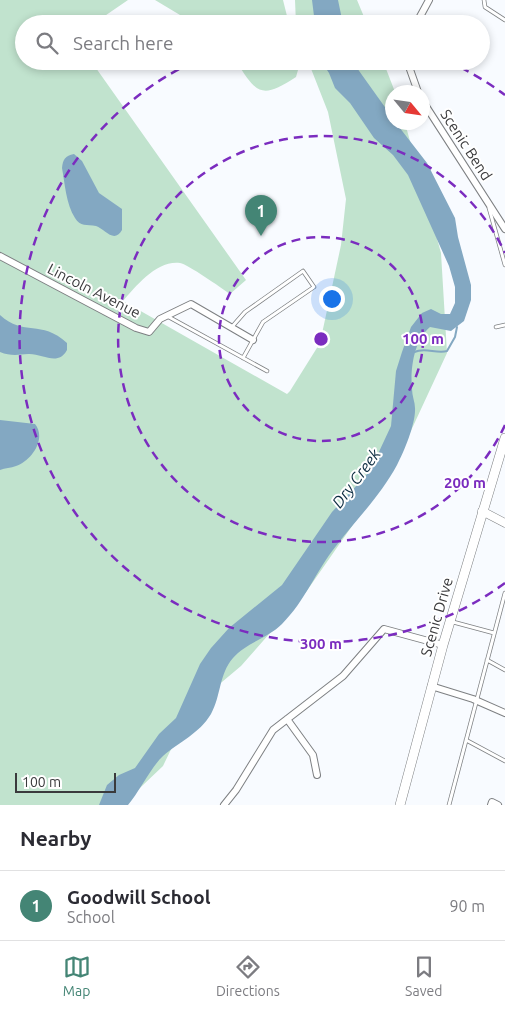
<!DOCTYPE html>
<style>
:root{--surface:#fff;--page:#f7f7f7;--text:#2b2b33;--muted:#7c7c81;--line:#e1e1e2;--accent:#448575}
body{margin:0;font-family:Ubuntu,sans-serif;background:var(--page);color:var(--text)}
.compass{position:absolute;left:385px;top:85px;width:45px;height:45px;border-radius:50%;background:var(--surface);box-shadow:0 2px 8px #0003;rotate:119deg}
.scale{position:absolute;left:15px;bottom:12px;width:101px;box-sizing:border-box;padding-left:5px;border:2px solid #3a3a3c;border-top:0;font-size:14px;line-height:18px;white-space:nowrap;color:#3a3a3c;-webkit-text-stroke:4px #fff;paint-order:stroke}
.you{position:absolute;left:331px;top:298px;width:18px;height:18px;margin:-12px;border:4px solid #fff;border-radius:50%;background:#1a73e8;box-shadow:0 0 0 8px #1a73e833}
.badge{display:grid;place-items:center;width:32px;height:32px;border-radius:50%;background:var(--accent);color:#fff;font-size:16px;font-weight:700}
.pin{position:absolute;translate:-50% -41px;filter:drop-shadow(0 1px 2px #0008)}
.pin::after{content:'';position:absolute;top:26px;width:18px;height:15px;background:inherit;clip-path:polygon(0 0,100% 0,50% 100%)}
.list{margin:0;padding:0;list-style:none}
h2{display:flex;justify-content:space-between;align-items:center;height:65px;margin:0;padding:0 20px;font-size:21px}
h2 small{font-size:16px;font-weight:400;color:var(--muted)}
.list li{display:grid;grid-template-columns:32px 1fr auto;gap:15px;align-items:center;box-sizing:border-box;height:70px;padding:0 20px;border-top:1px solid var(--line)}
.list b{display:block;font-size:19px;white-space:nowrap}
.list p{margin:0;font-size:16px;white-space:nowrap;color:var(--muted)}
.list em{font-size:16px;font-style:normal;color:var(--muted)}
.icon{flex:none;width:28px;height:28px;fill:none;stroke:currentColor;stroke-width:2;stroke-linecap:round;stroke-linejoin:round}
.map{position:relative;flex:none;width:505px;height:805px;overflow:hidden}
.search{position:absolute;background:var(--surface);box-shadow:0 2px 8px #0003;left:15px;right:15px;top:15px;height:55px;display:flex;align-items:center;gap:12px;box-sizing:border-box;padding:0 18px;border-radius:28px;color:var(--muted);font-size:19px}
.sheet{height:135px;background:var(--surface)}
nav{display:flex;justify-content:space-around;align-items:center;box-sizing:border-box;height:70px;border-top:1px solid var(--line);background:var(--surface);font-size:14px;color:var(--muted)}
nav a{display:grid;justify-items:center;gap:2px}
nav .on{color:var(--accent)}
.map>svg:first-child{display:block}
.green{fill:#c1e3ce}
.water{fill:#83a8c2}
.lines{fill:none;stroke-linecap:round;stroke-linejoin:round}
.stream{stroke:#83a8c2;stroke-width:2}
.service-casing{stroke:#7e8083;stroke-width:4.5}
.minor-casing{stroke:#7e8083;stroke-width:8}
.tertiary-casing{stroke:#7e8083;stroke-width:9}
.secondary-casing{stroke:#7e8083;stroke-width:10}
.service{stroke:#fff;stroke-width:3}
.minor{stroke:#fff;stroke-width:6}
.tertiary{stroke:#fff;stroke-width:8}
.secondary{stroke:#fff;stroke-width:9}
.ring{fill:none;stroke:#7b2cbf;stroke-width:2.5;stroke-dasharray:9 6}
.labels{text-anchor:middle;stroke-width:4;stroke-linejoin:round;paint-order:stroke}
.street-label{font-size:15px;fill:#3a3a3c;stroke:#fff}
.water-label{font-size:16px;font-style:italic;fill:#0c2c40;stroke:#fff}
.centre{fill:#7b2cbf;stroke:#fff;stroke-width:2.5}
.ring-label{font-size:15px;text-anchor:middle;font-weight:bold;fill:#7b2cbf;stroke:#fff;stroke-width:4;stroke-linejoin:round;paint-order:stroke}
</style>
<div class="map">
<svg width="505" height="805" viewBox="0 0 505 805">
<rect width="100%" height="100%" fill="#f8fbff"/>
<path class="green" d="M 0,0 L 128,0 L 93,24 L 24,24 L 24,61 L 91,61 L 246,280 L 230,294 C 220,287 189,265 180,263 C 157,260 136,286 123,301 L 287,394 L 290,391 L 320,343 L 341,245 L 346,199 L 328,112 L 308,61 L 383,61 L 395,92 L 392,92 L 392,122 L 405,123 L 441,253 L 447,353 L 396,463 L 306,592 L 241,666 L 191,708 L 163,766 L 122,805 L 0,805 Z
M 155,0 L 283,0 L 289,24 L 195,24 Z
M 295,0 L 357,0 L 367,24 L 296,24 Z
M 236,61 L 299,61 L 300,63 L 296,77 C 262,99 257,95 236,61 Z"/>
<path class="water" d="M 312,0 L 338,0 L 343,24 L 315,24 Z
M 321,61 L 352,61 L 392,117 L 392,122 L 396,123 L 427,163 L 455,218 L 458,237 L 471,285 L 471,300 L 464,321 L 451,331 L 430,327 C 414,340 410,369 412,389 C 412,396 415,402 415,408 C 416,423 404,452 397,465 C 381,495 356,520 336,546 C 316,571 305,601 282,624 C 268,638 246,643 233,658 C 219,674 221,696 211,714 C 199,734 180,741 163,756 C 152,766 139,792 128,805 L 99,805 L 107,785 L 119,775 L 135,768 L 159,734 L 176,718 L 200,664 L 211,648 L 229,628 L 282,585 L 332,512 L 370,471 L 391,426 L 396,371 L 402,352 L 411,327 L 422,313 L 431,309 L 441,314 L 450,314 L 455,303 L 455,287 L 449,266 L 408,175 L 393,155 L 374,138 L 350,103 L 335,88 L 329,73 Z
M 74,154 L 82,161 L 99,193 L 122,209 L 122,230 C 114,244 105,229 96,226 C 87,224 80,227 75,218 C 66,204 65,184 62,168 C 63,159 65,156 74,154 Z
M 0,315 C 24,337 41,319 67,343 L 67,350 C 58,367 42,353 28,354 C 17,355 10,356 0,352 Z
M 0,420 L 35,424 C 47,439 31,461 16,466 C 11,468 5,468 0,470 Z"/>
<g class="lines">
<path class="stream" d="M 415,352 C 424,347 437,354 447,351 L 455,337 L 457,327"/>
<defs>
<path id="service" d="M 484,0 L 485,7 L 505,20
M 489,208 L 505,265
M 167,316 L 267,371
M 496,327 L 505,325
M 231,328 L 245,312 L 303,271 L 314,287 L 263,322 L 243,358
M 453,622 L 494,633
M 487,660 L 505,670
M 466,740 L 505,761
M 449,805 L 505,593"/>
<path id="minor" d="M 416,24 L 429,0
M 407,61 L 418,92
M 422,100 L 505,229
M 0,256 L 136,328 L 149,332 L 160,319 L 191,304 L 253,340
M 431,686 L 473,699 L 505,713
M 287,719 L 313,755 L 317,775
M 224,805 L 236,790 L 273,730 L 343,676 L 384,629 L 443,645
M 491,805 L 492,802 L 498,805"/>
<path id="tertiary" d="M 482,511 L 505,523"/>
<path id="secondary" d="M 400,805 L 443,645 L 505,438"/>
</defs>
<use href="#service" class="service-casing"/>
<use href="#minor" class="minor-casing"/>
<use href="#tertiary" class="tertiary-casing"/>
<use href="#secondary" class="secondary-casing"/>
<use href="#service" class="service"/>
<use href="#minor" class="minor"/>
<use href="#tertiary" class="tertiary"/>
<use href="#secondary" class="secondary"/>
</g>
<g class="ring">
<circle cx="321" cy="339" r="102"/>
<path d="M505 425A203 203 0 1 1 505 253"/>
<path d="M505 583A305 305 0 1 1 195 61M447 61A305 305 0 0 1 505 95"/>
</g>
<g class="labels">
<g class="street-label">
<text transform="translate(466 145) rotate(57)" y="5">Scenic Bend</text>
<text transform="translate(94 291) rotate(27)" y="5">Lincoln Avenue</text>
<text transform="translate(437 617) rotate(-74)" y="5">Scenic Drive</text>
</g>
<g class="water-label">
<text transform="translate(356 478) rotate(-53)" y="6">Dry Creek</text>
</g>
</g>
<circle cx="321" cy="339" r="8" class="centre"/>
<g class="ring-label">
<text x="423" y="344">100 m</text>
<text x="465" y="488">200 m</text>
<text x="321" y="649">300 m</text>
</g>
</svg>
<svg class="compass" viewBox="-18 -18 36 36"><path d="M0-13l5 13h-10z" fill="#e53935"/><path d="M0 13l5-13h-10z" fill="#7c7c81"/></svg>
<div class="scale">100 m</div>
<div class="you"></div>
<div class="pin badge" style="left:261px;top:236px">1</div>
<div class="search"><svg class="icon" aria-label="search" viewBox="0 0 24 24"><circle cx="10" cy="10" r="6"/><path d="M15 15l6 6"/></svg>Search here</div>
</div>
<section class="sheet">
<h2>Nearby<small></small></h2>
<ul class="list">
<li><span class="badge">1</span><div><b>Goodwill School</b><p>School</p></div><em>90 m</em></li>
</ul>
</section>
<nav>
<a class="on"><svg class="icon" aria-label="map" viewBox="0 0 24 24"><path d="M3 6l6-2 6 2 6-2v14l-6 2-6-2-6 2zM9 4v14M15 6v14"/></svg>Map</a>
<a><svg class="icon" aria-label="directions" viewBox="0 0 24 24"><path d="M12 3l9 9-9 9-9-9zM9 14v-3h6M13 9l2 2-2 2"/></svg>Directions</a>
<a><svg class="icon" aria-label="saved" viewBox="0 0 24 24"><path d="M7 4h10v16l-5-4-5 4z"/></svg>Saved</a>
</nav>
